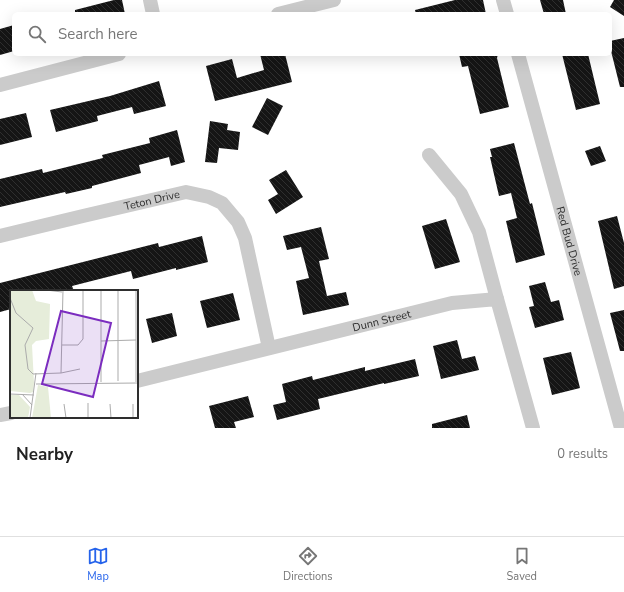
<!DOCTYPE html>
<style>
:root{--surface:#fff;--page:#f6f6f6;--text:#222;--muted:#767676;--line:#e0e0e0;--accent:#2563eb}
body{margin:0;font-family:"Nunito Sans",sans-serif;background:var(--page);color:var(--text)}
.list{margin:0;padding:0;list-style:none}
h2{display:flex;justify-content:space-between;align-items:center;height:52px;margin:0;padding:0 16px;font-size:17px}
h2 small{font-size:13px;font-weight:400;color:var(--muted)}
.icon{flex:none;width:22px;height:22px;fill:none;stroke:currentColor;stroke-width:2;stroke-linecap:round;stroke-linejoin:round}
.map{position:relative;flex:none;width:624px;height:428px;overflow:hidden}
.search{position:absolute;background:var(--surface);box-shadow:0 4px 16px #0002;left:12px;right:12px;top:12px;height:44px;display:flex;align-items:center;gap:10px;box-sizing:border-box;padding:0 14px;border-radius:6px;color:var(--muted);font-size:15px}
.sheet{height:108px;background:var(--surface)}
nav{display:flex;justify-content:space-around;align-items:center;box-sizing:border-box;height:56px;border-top:1px solid var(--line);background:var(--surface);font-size:11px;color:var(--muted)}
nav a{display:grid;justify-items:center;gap:2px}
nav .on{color:var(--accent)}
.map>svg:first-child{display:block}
.building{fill:url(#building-back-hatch)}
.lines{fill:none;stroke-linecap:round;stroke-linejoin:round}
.minor{stroke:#cbcbcb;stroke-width:14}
.labels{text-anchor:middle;stroke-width:4;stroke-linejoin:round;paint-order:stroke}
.street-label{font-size:11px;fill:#2e2e2e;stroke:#fff}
.inset-road{fill:none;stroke:#ababab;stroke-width:1}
.view{fill:#7b2cbf;fill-opacity:0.15;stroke:#7b2cbf;stroke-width:2}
.inset-edge{fill:none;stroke:#2e2e2e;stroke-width:2}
</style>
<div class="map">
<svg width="624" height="428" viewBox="0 0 624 428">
<defs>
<pattern id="building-back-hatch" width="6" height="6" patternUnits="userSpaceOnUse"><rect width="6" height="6" fill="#151515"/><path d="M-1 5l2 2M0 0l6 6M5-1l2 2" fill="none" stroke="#2f2f2f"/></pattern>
</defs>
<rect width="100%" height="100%" fill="#fff"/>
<path class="building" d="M 114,0 L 122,0 L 125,14 L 75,14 L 75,10 Z
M 455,0 L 483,0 L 486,14 L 416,14 L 415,10 Z
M 540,0 L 563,0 L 566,14 L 544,14 Z
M 614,0 L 624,0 L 624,16 L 610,7 Z
M 14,25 L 14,51 L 0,55 L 0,29 Z
M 624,38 L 624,87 L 620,87 L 610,47 L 610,41 Z
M 260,54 L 285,54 L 292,82 L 215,101 L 206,66 L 232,59 L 237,78 L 264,70 Z
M 459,54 L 498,54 L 497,58 L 509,107 L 480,114 L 468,66 L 462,67 Z
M 562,54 L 588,54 L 600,104 L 576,110 Z
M 159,81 L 166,106 L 134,114 L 132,107 L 97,116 L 98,121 L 56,132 L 50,110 L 110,96 Z
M 267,98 L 283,106 L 268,135 L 252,127 Z
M 26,113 L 32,137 L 0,145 L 0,119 Z
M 210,121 L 228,124 L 227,130 L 240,132 L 238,150 L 219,148 L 217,163 L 205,162 Z
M 177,130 L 185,162 L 171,166 L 169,157 L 139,165 L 141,173 L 92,186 L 92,188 L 66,194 L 65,192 L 0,207 L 0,179 L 42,169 L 43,173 L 103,158 L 102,155 L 150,143 L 149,138 Z
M 514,143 L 530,204 L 532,203 L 545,255 L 516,263 L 506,221 L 517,218 L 511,193 L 499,196 L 490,157 L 492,157 L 490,149 Z
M 600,146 L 606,161 L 591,166 L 585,151 Z
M 286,170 L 303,197 L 276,214 L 268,200 L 278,194 L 269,180 Z
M 617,216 L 624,243 L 624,286 L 614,289 L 598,221 Z
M 446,219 L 460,262 L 435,269 L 422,226 Z
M 321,227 L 329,259 L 319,261 L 327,296 L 346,292 L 349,305 L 303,315 L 296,281 L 309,278 L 301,247 L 287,250 L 283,236 Z
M 202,236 L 208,262 L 176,270 L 176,268 L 133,279 L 131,271 L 72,286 L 74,291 L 11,291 L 11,309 L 0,312 L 0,283 L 158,243 L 159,247 Z
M 545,282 L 551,302 L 559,300 L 564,320 L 535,328 L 529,307 L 534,306 L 529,286 Z
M 233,293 L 240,320 L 207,328 L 200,301 Z
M 624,310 L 624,351 L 620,351 L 610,313 Z
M 172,313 L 177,336 L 152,343 L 146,319 Z
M 457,340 L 462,359 L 475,356 L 479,370 L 441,379 L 433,346 Z
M 571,352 L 580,388 L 552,395 L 543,358 Z
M 415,359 L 419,376 L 384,384 L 384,383 L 318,399 L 320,409 L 277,420 L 273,405 L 286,402 L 282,384 L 312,376 L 313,380 L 365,367 L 365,371 Z
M 248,396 L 254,417 L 234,422 L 236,428 L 215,428 L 209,406 Z
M 467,415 L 470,428 L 432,428 L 432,424 Z"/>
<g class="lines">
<g class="minor">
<path d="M 150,0 L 153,14"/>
<path d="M 503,0 L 507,14"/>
<path d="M 278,14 L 334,0"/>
<path id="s1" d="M 518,54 L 621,428"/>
<path d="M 0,85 L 119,54"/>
<path d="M 429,155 L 461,194 L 479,232 L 497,299"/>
<path id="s2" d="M 0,236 L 83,216 L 186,192 L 209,197 L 222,203 L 238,222 L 245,238 L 269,348"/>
<path id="s3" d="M 137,381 L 452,303 L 497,299 L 533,428"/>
<path d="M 0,415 L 11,413"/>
</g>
</g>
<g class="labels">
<g class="street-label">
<text dy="4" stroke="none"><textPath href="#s2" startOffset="156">Teton Drive</textPath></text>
<text dy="4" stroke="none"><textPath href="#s1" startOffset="194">Red Bud Drive</textPath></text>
<text dy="4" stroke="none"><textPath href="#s3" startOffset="252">Dunn Street</textPath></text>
</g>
</g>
<g transform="translate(10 290)">
<rect width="128" height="128" fill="#fff"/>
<path d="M 0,0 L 22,0 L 26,11 L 40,14 L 39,49 L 26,51 L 22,55 L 24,93 L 23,102 L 20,103 L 0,101 ZM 28,95 L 38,97 L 41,128 L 22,128 ZM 0,105 L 9,105 L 20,117 L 18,128 L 0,128 Z" fill="#e6edda"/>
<path class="inset-road" d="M 36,0 L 52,2M 91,0 L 91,92M 126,0 L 126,92M 0,8 L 6,23 L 23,38 L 15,55 L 18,79 L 23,84 L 51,83 L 53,0M 91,51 L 126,50M 52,55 L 68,55 L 73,49 L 73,0M 51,83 L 70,79M 108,91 L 108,0M 26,94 L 128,93M 0,104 L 24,105M 12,104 L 22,115M 54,114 L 56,128M 100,114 L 101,128M 123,114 L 123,128M 20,128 L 26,83M 78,128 L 78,113"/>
<path class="view" d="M 51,21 L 101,33 L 83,107 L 32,94 Z"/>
<rect width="128" height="128" class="inset-edge"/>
</g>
</svg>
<div class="search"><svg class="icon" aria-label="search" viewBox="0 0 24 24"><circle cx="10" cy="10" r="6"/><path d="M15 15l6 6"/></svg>Search here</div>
</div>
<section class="sheet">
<h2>Nearby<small>0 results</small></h2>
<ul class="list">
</ul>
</section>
<nav>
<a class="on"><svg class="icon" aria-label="map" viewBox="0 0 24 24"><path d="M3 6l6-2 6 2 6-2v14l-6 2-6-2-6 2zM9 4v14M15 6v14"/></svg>Map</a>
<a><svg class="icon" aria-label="directions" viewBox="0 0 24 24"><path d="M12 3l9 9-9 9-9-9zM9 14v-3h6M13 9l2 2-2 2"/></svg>Directions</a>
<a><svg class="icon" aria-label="saved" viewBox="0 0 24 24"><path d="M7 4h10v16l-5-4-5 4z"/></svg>Saved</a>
</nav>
